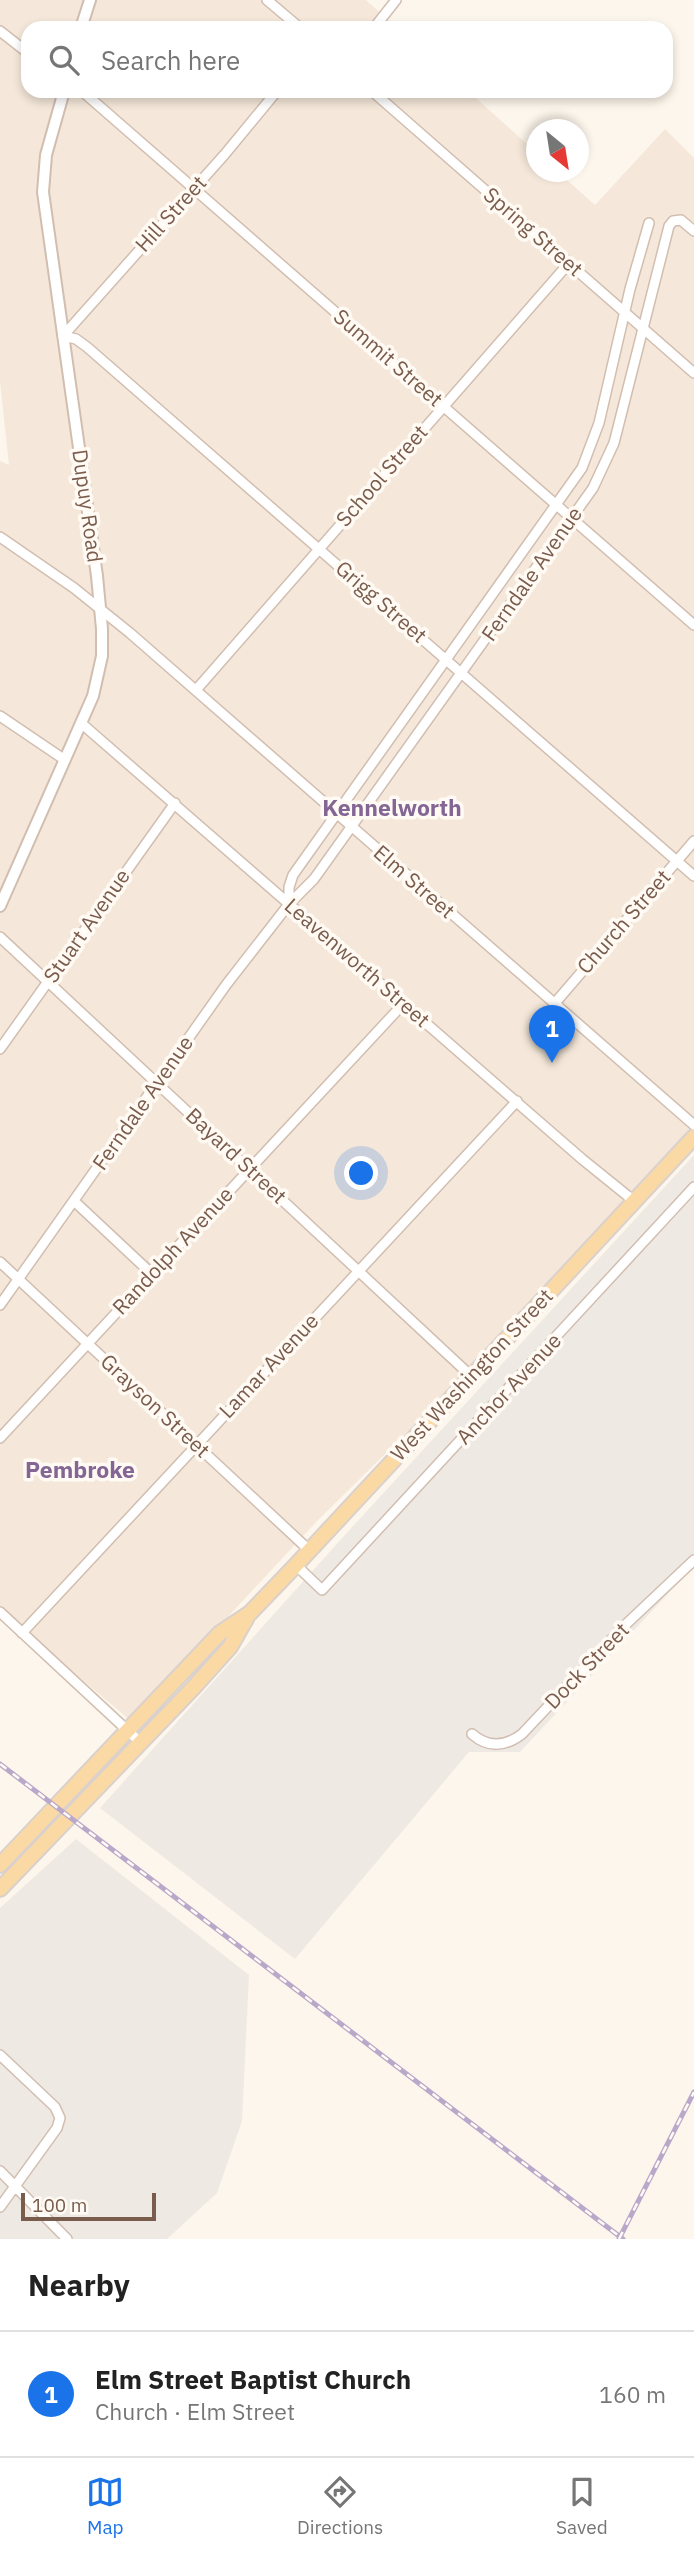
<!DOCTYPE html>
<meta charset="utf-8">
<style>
:root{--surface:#fff;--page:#f6f6f6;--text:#222;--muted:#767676;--line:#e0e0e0;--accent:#1a73e8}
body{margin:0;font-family:"IBM Plex Sans",sans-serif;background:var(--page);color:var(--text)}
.compass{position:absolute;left:526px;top:119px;width:63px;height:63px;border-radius:50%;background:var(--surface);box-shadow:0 4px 10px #0003;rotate:150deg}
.scale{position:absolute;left:21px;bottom:18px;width:135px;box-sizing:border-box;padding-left:7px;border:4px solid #7a5c4d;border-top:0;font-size:19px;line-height:24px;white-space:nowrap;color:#7a5c4d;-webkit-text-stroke:5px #fffaf3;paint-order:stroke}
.you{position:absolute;left:362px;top:1174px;width:24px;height:24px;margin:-18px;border:5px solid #fff;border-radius:50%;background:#1a73e8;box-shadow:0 0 0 10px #1a73e833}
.badge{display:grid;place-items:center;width:46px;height:46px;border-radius:50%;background:var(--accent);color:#fff;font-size:23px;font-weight:700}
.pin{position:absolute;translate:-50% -58px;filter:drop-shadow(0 2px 4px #0008)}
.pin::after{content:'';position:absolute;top:37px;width:24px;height:21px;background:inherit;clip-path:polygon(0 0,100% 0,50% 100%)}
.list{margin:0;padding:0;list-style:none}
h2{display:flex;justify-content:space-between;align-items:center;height:91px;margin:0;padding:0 28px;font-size:30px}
h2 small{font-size:23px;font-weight:400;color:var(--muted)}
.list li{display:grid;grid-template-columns:46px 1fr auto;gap:21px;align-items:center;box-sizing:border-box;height:126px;padding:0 28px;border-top:2px solid var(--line)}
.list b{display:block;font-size:26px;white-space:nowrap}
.list p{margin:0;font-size:23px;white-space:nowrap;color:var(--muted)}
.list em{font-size:23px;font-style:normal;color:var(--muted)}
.icon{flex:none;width:38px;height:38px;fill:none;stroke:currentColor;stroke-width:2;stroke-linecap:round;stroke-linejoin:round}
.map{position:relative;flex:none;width:694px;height:2239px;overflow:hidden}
.search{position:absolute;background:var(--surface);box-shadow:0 4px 10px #0003;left:21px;right:21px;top:21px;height:77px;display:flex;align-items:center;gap:18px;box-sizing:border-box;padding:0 24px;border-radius:21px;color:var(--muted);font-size:26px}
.sheet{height:217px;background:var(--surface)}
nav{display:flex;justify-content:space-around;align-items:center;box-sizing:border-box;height:98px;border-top:2px solid var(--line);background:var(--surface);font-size:19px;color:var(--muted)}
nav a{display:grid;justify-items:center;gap:4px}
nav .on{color:var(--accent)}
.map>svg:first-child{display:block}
.residential{fill:#f5e8da}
.industrial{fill:#efe9e4}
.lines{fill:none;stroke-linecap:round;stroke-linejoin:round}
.minor-casing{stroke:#d1beb0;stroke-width:12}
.tertiary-casing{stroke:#d1beb0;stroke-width:14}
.primary-casing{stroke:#dad1cd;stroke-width:18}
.minor{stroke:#fff;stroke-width:9}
.tertiary{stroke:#fff;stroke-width:10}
.primary{stroke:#fbd9a5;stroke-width:14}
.rail-casing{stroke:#b9a8c9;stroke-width:5}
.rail{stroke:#fffaf3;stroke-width:2.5;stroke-dasharray:8;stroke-linecap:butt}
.labels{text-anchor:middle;stroke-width:7;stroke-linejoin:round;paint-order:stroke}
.street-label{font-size:21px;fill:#7a5c4d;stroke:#fffaf3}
.neighbourhood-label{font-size:23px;font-weight:bold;fill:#846695;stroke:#fffaf3}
</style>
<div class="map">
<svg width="694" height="2239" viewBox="0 0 694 2239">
<rect width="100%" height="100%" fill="#fdf6ec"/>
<path class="residential" d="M 0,0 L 366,0 L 397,28 L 28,28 L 28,91 L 468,91 L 536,152 L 536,172 L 558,172 L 595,205 L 665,129 L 694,158 L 694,1150 L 317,1521 L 131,1721 L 0,1610 L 0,461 L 9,465 L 0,381 Z"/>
<path class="industrial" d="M 694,1155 L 694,1566 L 520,1752 L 469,1752 L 295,1959 L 100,1808 L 343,1537 Z
M 76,1839 L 249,1975 L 242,2121 L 217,2193 L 167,2239 L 0,2239 L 0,1908 Z"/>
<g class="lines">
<defs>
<path id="minor" d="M 267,0 L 300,28
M 374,28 L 396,0
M 0,31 L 28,53
M 82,91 L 694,625
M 277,91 L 225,154 L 63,336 L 76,339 L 87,347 L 694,876
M 372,91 L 694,373
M 0,537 L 74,588 L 130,633 L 694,1125
M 196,690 L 569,263
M 0,716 L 65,760
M 81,723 L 582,1159 L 634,1201
M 289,904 L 289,887 L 293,875 L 582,468 L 599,423 L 630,289 L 649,223
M 0,937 L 471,1376
M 555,1003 L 694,841
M 0,1049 L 175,803
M 74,1201 L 152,1274
M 0,1262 L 309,1550
M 0,1305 L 226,985 L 289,904 L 314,879 L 593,488 L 614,443 L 669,226 L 673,221 L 681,220 L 694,231
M 0,1438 L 404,1003
M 296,1565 L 322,1590 L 694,1187
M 0,1612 L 141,1743
M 22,1633 L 517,1101
M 472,1734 C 488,1748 505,1747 522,1734 L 622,1628 L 694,1560
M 0,2055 L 55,2107 L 60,2118 L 57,2128 L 0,2207
M 0,2171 L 67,2239"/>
<path id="tertiary" d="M 81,28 L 90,0
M 0,906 L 93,696 L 102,656 L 102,629 L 97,576 L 43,192 L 46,155 L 64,91"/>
<path id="primary" d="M 0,1865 L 220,1633 L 250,1613 L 296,1565 L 694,1137
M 0,1889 L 194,1687 L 230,1647 L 247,1617"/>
</defs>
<use href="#minor" class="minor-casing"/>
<use href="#tertiary" class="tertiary-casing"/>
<use href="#primary" class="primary-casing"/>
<use href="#minor" class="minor"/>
<use href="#tertiary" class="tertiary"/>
<use href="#primary" class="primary"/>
<defs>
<path id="rail" d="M 0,1764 L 623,2239
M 619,2239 L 694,2092"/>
</defs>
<use href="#rail" class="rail-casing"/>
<use href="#rail" class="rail"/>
</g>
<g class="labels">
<g class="street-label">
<text transform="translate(171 214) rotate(-48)" y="7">Hill Street</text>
<text transform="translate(533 232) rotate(41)" y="7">Spring Street</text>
<text transform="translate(388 358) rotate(41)" y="7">Summit Street</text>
<text transform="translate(382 476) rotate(-49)" y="7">School Street</text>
<text transform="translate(87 506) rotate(82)" y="7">Dupuy Road</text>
<text transform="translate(532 574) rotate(-55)" y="7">Ferndale Avenue</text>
<text transform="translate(381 602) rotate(41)" y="7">Grigg Street</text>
<text transform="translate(414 882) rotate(41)" y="7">Elm Street</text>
<text transform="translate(624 922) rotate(-49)" y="7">Church Street</text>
<text transform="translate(87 926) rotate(-55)" y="7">Stuart Avenue</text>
<text transform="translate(357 963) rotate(41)" y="7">Leavenworth Street</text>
<text transform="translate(143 1103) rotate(-55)" y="7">Ferndale Avenue</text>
<text transform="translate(236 1156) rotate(43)" y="7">Bayard Street</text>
<text transform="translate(173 1251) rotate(-47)" y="7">Randolph Avenue</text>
<text transform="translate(269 1366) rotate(-47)" y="7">Lamar Avenue</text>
<text transform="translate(472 1375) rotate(-47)" y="7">West Washington Street</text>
<text transform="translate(509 1389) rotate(-47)" y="7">Anchor Avenue</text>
<text transform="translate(155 1406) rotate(43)" y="7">Grayson Street</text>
<text transform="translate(587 1666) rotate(-46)" y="7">Dock Street</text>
</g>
<g class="neighbourhood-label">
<text x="392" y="816">Kennelworth</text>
<text x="80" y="1478">Pembroke</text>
</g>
</g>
</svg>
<svg class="compass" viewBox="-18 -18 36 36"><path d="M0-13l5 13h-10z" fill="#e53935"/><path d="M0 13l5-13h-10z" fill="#767676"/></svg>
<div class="scale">100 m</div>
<div class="you"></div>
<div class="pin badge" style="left:552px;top:1063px">1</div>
<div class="search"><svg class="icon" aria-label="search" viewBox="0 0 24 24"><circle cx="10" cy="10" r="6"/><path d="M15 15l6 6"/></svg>Search here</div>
</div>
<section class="sheet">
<h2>Nearby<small></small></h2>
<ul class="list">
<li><span class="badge">1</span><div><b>Elm Street Baptist Church</b><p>Church · Elm Street</p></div><em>160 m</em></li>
</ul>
</section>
<nav>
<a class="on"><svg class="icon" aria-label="map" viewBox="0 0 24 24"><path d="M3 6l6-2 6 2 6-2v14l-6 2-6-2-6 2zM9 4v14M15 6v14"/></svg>Map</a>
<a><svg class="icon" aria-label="directions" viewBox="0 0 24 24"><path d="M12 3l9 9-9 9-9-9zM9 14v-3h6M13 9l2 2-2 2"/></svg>Directions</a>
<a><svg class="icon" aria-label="saved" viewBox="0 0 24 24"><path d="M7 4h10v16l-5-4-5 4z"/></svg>Saved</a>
</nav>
